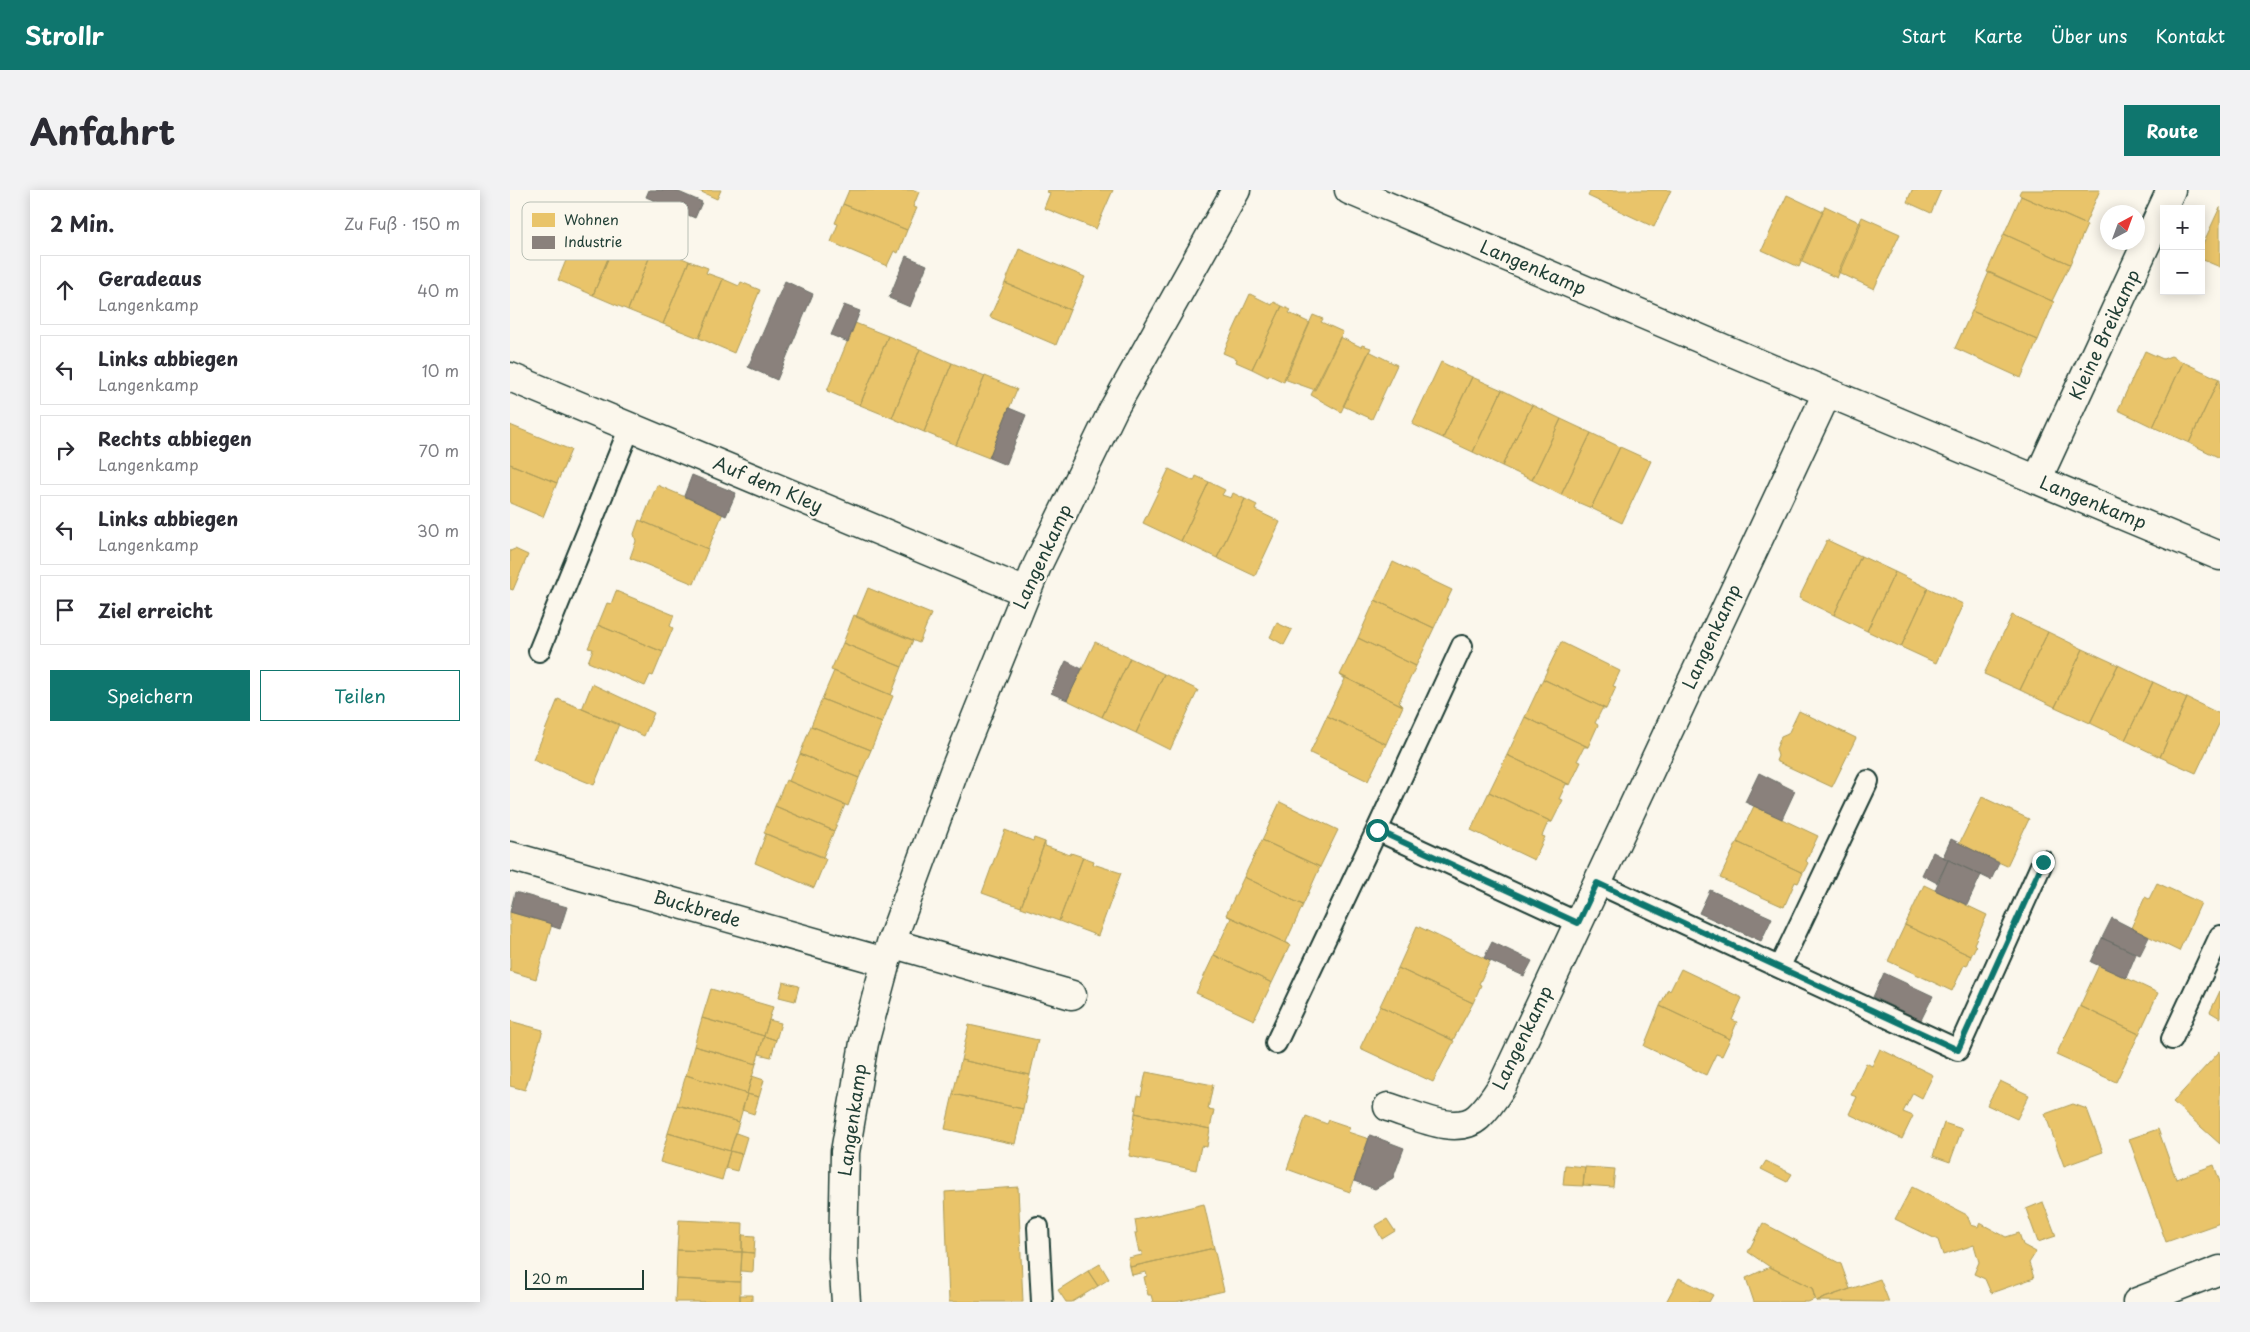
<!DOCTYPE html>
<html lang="de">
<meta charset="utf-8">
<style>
:root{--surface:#fff;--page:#f2f2f3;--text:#2b2b33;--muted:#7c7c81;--line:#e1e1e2;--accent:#0f766e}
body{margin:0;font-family:"Playpen Sans",sans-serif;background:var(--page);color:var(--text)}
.controls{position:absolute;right:15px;top:15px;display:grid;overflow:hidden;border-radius:0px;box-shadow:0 2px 12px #0003}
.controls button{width:45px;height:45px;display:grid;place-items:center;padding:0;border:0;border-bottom:1px solid var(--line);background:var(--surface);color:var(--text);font:25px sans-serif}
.compass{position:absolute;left:1590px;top:15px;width:45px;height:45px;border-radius:50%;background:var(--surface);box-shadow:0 2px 12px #0003;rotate:41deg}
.scale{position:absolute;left:15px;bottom:12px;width:119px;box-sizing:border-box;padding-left:5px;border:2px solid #1f3d34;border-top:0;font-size:14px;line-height:18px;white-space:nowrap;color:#1f3d34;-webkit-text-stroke:4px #fbf7ec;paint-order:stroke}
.stop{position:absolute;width:15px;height:15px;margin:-11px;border:4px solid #0f766e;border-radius:50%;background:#fff}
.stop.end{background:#0f766e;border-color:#fff;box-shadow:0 1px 5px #0008}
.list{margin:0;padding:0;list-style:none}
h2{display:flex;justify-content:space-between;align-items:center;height:65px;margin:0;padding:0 20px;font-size:21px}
h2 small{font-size:16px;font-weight:400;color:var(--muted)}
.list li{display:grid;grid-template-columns:32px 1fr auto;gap:15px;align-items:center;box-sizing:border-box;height:70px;margin:0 10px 10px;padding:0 10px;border:1px solid var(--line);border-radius:0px}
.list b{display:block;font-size:19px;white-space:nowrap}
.list p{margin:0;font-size:16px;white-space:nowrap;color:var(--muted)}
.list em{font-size:16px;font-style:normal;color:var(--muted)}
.actions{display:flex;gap:10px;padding:15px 20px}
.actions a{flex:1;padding:11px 0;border:1px solid var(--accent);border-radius:0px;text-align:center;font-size:18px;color:var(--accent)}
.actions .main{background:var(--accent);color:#fff}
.icon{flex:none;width:28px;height:28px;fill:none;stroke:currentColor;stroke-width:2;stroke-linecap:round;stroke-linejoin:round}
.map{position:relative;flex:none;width:1710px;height:1112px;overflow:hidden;border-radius:0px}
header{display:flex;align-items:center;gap:30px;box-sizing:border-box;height:70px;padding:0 25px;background:var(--accent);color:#fff}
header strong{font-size:24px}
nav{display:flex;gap:28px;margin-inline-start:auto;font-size:18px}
.intro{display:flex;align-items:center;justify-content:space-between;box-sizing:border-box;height:120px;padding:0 30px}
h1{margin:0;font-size:35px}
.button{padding:12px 22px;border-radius:0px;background:var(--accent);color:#fff;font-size:18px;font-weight:700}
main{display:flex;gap:30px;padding:0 30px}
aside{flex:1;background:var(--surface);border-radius:0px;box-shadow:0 2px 12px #0003}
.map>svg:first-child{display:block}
.homes{fill:#e9c46a;stroke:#ac9c5a}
.industry{fill:#8a817c;stroke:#6a6d66}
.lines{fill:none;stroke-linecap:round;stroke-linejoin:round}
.lane-casing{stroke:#1f3d34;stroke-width:24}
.street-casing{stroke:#1f3d34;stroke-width:31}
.lane{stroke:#fbf7ec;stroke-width:20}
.street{stroke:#fbf7ec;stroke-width:28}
.route{stroke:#0f766e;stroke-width:6}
.labels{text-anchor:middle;stroke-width:5;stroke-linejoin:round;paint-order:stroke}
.street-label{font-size:18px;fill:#1f3d34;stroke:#fbf7ec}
.key{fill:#fbf7ec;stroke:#b9bfb5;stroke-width:1}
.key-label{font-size:14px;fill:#1f3d34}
</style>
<header>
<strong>Strollr</strong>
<nav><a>Start</a><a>Karte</a><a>Über uns</a><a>Kontakt</a></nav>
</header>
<div class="intro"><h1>Anfahrt</h1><a class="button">Route</a></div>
<main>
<aside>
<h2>2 Min.<small>Zu Fuß · 150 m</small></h2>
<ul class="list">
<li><svg class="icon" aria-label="ahead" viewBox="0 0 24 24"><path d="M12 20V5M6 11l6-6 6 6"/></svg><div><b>Geradeaus</b><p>Langenkamp</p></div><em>40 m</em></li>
<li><svg class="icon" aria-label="left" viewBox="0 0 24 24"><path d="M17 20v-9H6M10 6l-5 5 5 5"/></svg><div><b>Links abbiegen</b><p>Langenkamp</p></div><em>10 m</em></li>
<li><svg class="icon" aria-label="right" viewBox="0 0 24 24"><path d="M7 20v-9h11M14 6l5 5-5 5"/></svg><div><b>Rechts abbiegen</b><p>Langenkamp</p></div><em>70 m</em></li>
<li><svg class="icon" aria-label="left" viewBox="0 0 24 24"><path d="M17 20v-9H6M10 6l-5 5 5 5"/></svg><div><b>Links abbiegen</b><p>Langenkamp</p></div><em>30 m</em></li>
<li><svg class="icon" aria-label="arrive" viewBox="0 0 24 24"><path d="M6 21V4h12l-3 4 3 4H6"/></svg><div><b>Ziel erreicht</b></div></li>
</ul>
<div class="actions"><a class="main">Speichern</a><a>Teilen</a></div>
</aside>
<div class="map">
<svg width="1710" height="1112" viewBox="0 0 1710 1112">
<rect width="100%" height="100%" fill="#fbf7ec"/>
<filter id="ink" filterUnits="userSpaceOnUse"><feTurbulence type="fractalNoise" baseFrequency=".02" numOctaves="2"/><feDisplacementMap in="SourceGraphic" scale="10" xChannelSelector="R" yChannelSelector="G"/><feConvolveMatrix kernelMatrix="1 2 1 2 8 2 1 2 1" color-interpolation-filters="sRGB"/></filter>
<g filter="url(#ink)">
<path class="homes" d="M 187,0 L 211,0 L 207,9 Z
M 339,0 L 404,0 L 409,2 L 403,17 L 407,18 L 397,40 L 333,14 Z
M 538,0 L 603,0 L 586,39 L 534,18 L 540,3 L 537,2 Z
M 1081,0 L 1161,0 L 1144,37 L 1078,6 Z
M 1402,0 L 1431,0 L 1421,23 L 1397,12 Z
M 1511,0 L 1590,0 L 1575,34 L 1511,6 L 1509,4 Z
M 1277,5 L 1313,22 L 1289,77 L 1252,60 Z
M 1511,6 L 1577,35 L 1560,74 L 1494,44 Z
M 333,14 L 397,40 L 388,63 L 384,61 L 377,76 L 321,52 L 328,34 L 325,33 Z
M 1315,16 L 1351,33 L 1327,88 L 1290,71 Z
M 1710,17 L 1710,77 L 1691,69 L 1691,58 Z
M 1352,27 L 1390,44 L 1364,99 L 1328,82 Z
M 72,31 L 89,38 L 91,35 L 109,42 L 83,105 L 48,90 Z
M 109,42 L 127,50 L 126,54 L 142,61 L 118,120 L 83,105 Z
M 1494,44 L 1560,74 L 1542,111 L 1477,82 Z
M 509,59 L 575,87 L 560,120 L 495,93 Z
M 142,61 L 159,67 L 160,63 L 179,71 L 153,134 L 118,120 Z
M 179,71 L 198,78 L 196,83 L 213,89 L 189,148 L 153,134 Z
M 1479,82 L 1544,112 L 1528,150 L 1462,121 Z
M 213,89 L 229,96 L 231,92 L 250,100 L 224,163 L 189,148 Z
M 495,93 L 560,120 L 546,155 L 480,127 Z
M 740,104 L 762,115 L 764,112 L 772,116 L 742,179 L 726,172 L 727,169 L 713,163 Z
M 772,116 L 781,120 L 779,123 L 800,133 L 774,192 L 759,185 L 758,187 L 742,179 Z
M 1462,121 L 1528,150 L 1511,188 L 1445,158 Z
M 803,125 L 813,129 L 811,132 L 833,142 L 805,200 L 774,189 Z
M 345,133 L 378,146 L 350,215 L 317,201 Z
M 378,146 L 410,159 L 382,228 L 350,215 Z
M 830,147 L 851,157 L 852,155 L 861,158 L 831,222 L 801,205 Z
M 410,159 L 442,173 L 414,242 L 382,228 Z
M 859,161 L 887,175 L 862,229 L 833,216 Z
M 1635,161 L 1653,169 L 1661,166 L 1673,172 L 1643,237 L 1608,220 Z
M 931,172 L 962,187 L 933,248 L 902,234 Z
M 1673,172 L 1709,189 L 1679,253 L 1643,237 Z
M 442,173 L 475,186 L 446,255 L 414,242 Z
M 475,186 L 507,199 L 479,268 L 446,255 Z
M 962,187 L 992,200 L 963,262 L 933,248 Z
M 1709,189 L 1710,189 L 1710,268 L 1679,253 Z
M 992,200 L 1022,215 L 992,276 L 963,262 Z
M 1022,215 L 1051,229 L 1022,290 L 992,276 Z
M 1051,229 L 1081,243 L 1051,305 L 1022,290 Z
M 0,235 L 61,260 L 47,293 L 0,274 Z
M 1081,243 L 1110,257 L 1081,318 L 1051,305 Z
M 1110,257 L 1141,271 L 1112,333 L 1081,318 Z
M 0,274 L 47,293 L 33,327 L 0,313 Z
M 659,279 L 684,291 L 686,286 L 699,292 L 671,351 L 633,333 Z
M 699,292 L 715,300 L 712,305 L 721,308 L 723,303 L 735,309 L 707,368 L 671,351 Z
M 147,295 L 213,323 L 198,359 L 132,331 Z
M 735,309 L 747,315 L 745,320 L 770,332 L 745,386 L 707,368 Z
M 129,330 L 198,359 L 184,394 L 120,368 L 126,351 L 124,344 Z
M 1317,350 L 1351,366 L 1324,425 L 1289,408 Z
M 5,359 L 18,365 L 3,400 L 0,399 L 0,361 Z
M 1351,366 L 1385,382 L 1357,441 L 1324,425 Z
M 883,372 L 942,400 L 924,438 L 865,410 Z
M 1385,382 L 1418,398 L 1391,457 L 1357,441 Z
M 358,398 L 421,424 L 409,453 L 346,427 Z
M 1418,398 L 1453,414 L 1426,473 L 1391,457 Z
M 106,401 L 164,425 L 160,436 L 163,438 L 153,462 L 88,435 L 97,413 L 101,414 Z
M 865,410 L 924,438 L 906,476 L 848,448 Z
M 344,425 L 403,450 L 392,477 L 333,453 Z
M 1502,425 L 1538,442 L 1510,500 L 1474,484 Z
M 767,433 L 782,440 L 774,455 L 760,447 Z
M 88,435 L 153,462 L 143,486 L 140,485 L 135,496 L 78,472 L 83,459 L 78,458 Z
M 1538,442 L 1573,459 L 1545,517 L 1510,500 Z
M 848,448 L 906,476 L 889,512 L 893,516 L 830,485 Z
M 585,452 L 620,468 L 592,527 L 557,510 Z
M 1051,452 L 1110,481 L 1103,496 L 1106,497 L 1096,519 L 1033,489 Z
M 333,453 L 392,477 L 381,505 L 321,480 Z
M 1573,459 L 1608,475 L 1580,533 L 1545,517 Z
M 620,468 L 654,484 L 626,543 L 592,527 Z
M 1608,475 L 1643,492 L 1615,550 L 1580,533 Z
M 324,481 L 383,506 L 372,533 L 312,509 Z
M 654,484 L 688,500 L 660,560 L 626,543 Z
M 830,485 L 893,516 L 876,554 L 817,526 L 835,489 Z
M 1033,489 L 1096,519 L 1092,519 L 1085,533 L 1088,535 L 1078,557 L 1015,527 Z
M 1643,492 L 1677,508 L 1650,567 L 1615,550 Z
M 82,494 L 144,523 L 134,546 L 72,519 Z
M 1677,508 L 1710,524 L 1710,532 L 1686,583 L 1650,567 Z
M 48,509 L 109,534 L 84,595 L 23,570 Z
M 312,509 L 372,533 L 361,560 L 301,536 Z
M 1289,521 L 1346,548 L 1322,597 L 1266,571 L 1268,566 L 1266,559 L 1271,547 L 1278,544 Z
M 817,526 L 876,554 L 858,591 L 800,563 Z
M 1015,527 L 1078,557 L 1074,557 L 1067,571 L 1071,572 L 1060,595 L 997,565 Z
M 301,536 L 361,560 L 349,588 L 290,564 Z
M 290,564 L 349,588 L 338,616 L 279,591 Z
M 997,565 L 1060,595 L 1056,594 L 1049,609 L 1053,610 L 1042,632 L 979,602 Z
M 276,590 L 335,615 L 324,641 L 265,616 Z
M 979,602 L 1042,632 L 1038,632 L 1032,646 L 1035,647 L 1024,670 L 961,640 Z
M 1472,607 L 1519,629 L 1497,676 L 1449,654 Z
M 770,612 L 828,640 L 810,677 L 752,650 Z
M 265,616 L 324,641 L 313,667 L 254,643 Z
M 1244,616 L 1308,646 L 1296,671 L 1298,673 L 1293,683 L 1227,652 Z
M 495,640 L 523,651 L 524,648 L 535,652 L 511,717 L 472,703 Z
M 256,644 L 316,669 L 304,698 L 245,673 Z
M 752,650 L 810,677 L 793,715 L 734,687 Z
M 535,652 L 535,656 L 560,665 L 561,663 L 573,667 L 549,731 L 511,717 Z
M 1227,652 L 1293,683 L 1288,693 L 1285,692 L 1274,717 L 1210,688 Z
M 573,667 L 584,671 L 583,674 L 611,683 L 588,746 L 549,731 Z
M 734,687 L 793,715 L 776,752 L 780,755 L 716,725 Z
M 1647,693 L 1691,713 L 1669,761 L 1621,738 L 1635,707 L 1639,709 Z
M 1414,695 L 1477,725 L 1464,754 L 1466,756 L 1461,766 L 1395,735 Z
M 0,722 L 42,734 L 26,789 L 0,781 Z
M 716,725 L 780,755 L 762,793 L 704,765 L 721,728 Z
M 1395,735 L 1461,766 L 1457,776 L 1454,775 L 1442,801 L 1378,771 Z
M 907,736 L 980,771 L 969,794 L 971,795 L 963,813 L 888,778 Z
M 704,765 L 762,793 L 744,830 L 686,803 Z
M 1589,775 L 1648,803 L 1629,844 L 1570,816 Z
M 888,778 L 963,813 L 943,850 L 870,816 Z
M 1171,779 L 1232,808 L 1222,830 L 1227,832 L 1220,849 L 1150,816 L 1158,799 L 1160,801 Z
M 273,792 L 289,796 L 285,811 L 269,807 Z
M 201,799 L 263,817 L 254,846 L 192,828 Z
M 1710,801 L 1710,828 L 1700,822 Z
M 870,816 L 944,851 L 923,892 L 850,858 Z
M 1150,816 L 1220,849 L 1212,866 L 1206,864 L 1196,885 L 1134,856 Z
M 1570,816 L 1629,844 L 1606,892 L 1546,865 Z
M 192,828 L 254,846 L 246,874 L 184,856 Z
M 259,830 L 271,833 L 266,850 L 254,846 Z
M 0,831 L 33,840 L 15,900 L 0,896 Z
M 459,835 L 528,850 L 520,885 L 451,870 Z
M 254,846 L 266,850 L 261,867 L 249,864 Z
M 184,856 L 246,874 L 237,904 L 176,885 Z
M 1370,859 L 1423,885 L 1412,908 L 1403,903 L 1393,922 L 1403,926 L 1392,949 L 1339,924 L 1347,907 L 1341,905 L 1356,873 L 1362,876 Z
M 1710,861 L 1710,954 L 1663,912 Z
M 451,870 L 520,885 L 513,919 L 443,904 Z
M 636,882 L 703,895 L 698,919 L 704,920 L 700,939 L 625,923 L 628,905 L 631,906 Z
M 176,885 L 237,904 L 229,932 L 167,915 Z
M 242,886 L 254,890 L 249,907 L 237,904 Z
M 1490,891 L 1519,905 L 1507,929 L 1477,915 Z
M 237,904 L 249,907 L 244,924 L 232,920 Z
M 443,904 L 513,919 L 505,954 L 435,939 Z
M 1563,914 L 1577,919 L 1593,962 L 1554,976 L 1535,924 Z
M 167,915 L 229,932 L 220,961 L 158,943 Z
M 625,923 L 700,939 L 697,957 L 691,956 L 686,980 L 619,966 Z
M 796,926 L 817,934 L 819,930 L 840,937 L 838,942 L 859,949 L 840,1002 L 777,979 Z
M 1434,933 L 1452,939 L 1440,972 L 1423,966 Z
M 1648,939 L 1666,989 L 1704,975 L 1710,992 L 1710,1033 L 1656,1052 L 1619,949 Z
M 158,943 L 220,961 L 212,990 L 150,972 Z
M 226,943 L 237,947 L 232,964 L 220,961 Z
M 220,961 L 232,964 L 227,981 L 215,978 Z
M 1256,971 L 1282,984 L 1277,992 L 1251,979 Z
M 1055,975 L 1075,977 L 1073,996 L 1053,995 Z
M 1075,977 L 1105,979 L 1103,997 L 1073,995 Z
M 508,997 L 513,1112 L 439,1112 L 435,1002 Z
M 1402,997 L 1457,1025 L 1461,1035 L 1468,1037 L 1470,1033 L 1496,1047 L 1509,1043 L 1513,1055 L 1526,1062 L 1519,1073 L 1524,1088 L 1481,1103 L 1475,1089 L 1464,1084 L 1469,1072 L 1464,1055 L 1433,1065 L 1428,1050 L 1385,1029 Z
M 1533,1012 L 1546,1046 L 1528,1052 L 1516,1019 Z
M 694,1014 L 704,1058 L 620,1077 L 618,1068 L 632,1065 L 632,1061 L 629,1062 L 625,1043 L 627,1043 L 625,1030 Z
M 877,1029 L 885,1041 L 872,1049 L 865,1036 Z
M 169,1030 L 233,1033 L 232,1062 L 167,1060 Z
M 1253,1033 L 1331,1074 L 1340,1099 L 1306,1111 L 1302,1098 L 1260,1077 L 1238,1062 Z
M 232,1045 L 245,1046 L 244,1063 L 232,1062 Z
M 704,1058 L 714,1101 L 666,1112 L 643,1112 L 641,1105 L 638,1105 L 634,1087 L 637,1086 L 636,1082 L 622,1085 L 620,1077 Z
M 167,1060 L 232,1062 L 230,1092 L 166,1089 Z
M 232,1062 L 244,1063 L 243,1082 L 231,1081 Z
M 590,1074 L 599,1089 L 588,1096 L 578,1081 Z
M 1260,1077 L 1302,1098 L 1305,1109 L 1298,1112 L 1244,1112 L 1236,1088 Z
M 578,1081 L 588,1096 L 562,1112 L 556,1112 L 548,1100 Z
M 1169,1088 L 1203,1105 L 1199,1112 L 1156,1112 Z
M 166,1089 L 230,1092 L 230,1112 L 165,1112 Z
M 1370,1089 L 1379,1112 L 1306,1111 L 1340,1099 Z
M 230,1105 L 242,1105 L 242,1112 L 230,1112 Z"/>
<path class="industry" d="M 139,0 L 164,0 L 192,12 L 185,28 L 136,7 Z
M 396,66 L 417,75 L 400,117 L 379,108 Z
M 275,91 L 303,104 L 267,190 L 238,177 Z
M 334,115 L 350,121 L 338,152 L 321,145 Z
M 499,218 L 516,225 L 496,275 L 479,268 Z
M 182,285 L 226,303 L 216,326 L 174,306 Z
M 556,471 L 572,479 L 557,510 L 541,503 Z
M 1249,583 L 1285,601 L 1272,629 L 1235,612 Z
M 1441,649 L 1489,673 L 1481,690 L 1433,667 Z
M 1423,662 L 1438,670 L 1427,693 L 1412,685 Z
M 1438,670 L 1471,685 L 1457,715 L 1425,700 Z
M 1200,700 L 1262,728 L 1251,751 L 1189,723 Z
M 5,702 L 57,717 L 50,739 L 41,736 L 42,734 L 0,722 Z
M 1602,728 L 1639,747 L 1630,765 L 1592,748 Z
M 1592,748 L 1626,764 L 1616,788 L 1581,772 Z
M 982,752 L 1022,771 L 1014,786 L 974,768 Z
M 1374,783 L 1423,806 L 1411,830 L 1363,807 Z
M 860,945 L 894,958 L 883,988 L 865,999 L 844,991 Z"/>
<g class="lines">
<defs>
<path id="lane" d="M 29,461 L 120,237
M 867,640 L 1068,733
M 1087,693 L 1448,860 L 1533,671
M 1270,776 L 1358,591
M 1662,849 L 1710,746
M 766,853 L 867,640 L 952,456
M 528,1037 L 532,1112"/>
<path id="street" d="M 839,0 L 1295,193 L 1710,366
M 0,187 L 516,402
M 1527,290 L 1661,0
M 0,666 L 375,772
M 381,753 L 562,805
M 878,917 C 903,924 946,947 968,927 C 978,918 985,907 992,896 L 1317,203
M 336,1112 L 333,1068 L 335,962 L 354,853 L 381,753 L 445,579 L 527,376 L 603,220 L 726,0
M 1627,1112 L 1710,1080"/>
</defs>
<use href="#lane" class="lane-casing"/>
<use href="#street" class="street-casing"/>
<use href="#lane" class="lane"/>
<use href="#street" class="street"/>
</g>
</g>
<g class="lines" filter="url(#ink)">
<path class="route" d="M 867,640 L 1068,733 L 1087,693 L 1448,860 L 1533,672"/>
</g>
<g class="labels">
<g class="street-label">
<text transform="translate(1023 78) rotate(23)" y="6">Langenkamp</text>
<text transform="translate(1595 145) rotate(-65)" y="6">Kleine Breikamp</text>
<text transform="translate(258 295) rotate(23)" y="6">Auf dem Kley</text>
<text transform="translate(1583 313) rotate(22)" y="6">Langenkamp</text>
<text transform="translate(533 367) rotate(-65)" y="6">Langenkamp</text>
<text transform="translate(1202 447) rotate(-65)" y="6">Langenkamp</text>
<text transform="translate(187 719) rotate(16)" y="6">Buckbrede</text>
<text transform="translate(1013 848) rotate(-64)" y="6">Langenkamp</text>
<text transform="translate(343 930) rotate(-82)" y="6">Langenkamp</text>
</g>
</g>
<rect x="12" y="12" width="166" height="58" rx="8" class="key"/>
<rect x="22" y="23" width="23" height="14" fill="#e9c46a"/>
<rect x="22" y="46" width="23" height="13" fill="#8a817c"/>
<g class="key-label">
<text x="54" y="35">Wohnen</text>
<text x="54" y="57">Industrie</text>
</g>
</svg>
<div class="controls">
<button>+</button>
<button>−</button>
</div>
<svg class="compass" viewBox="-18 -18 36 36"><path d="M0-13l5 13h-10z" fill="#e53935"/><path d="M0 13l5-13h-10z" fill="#7c7c81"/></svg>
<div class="scale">20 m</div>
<div class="stop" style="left:867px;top:640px"></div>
<div class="stop end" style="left:1533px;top:672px"></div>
</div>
</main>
